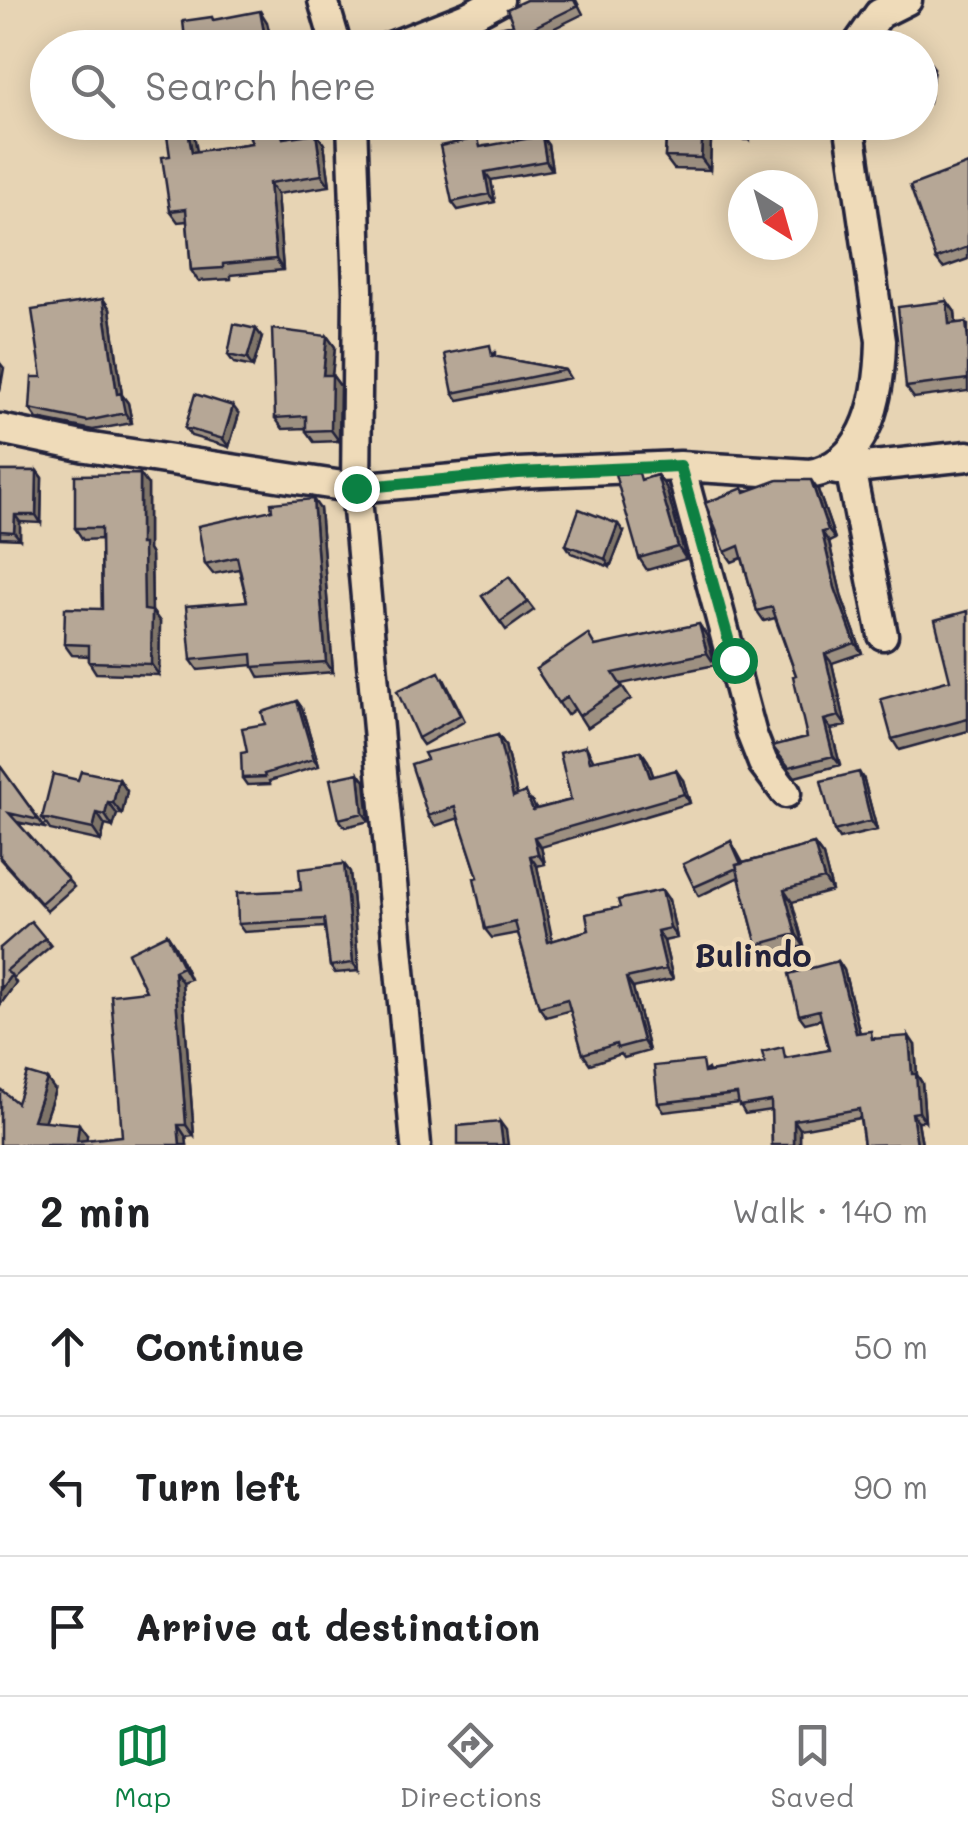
<!DOCTYPE html>
<meta charset="utf-8">
<style>
:root{--surface:#fff;--page:#f6f6f6;--text:#202124;--muted:#757577;--line:#e0e0e0;--accent:#0b8043}
body{margin:0;font-family:Mali,sans-serif;background:var(--page);color:var(--text)}
.compass{position:absolute;left:728px;top:170px;width:90px;height:90px;border-radius:50%;background:var(--surface);box-shadow:0 5px 25px #0003;rotate:143deg}
.stop{position:absolute;width:30px;height:30px;margin:-22px;border:8px solid #0b8043;border-radius:50%;background:#fff}
.stop.end{background:#0b8043;border-color:#fff;box-shadow:0 2px 10px #0008}
.list{margin:0;padding:0;list-style:none}
h2{display:flex;justify-content:space-between;align-items:center;height:130px;margin:0;padding:0 40px;font-size:42px}
h2 small{font-size:32px;font-weight:400;color:var(--muted)}
.list li{display:grid;grid-template-columns:65px 1fr auto;gap:30px;align-items:center;box-sizing:border-box;height:140px;padding:0 40px;border-top:2px solid var(--line)}
.list b{display:block;font-size:38px;white-space:nowrap}
.list em{font-size:32px;font-style:normal;color:var(--muted)}
.icon{flex:none;width:55px;height:55px;fill:none;stroke:currentColor;stroke-width:2;stroke-linecap:round;stroke-linejoin:round}
.map{position:relative;flex:none;width:968px;height:1145px;overflow:hidden}
.search{position:absolute;background:var(--surface);box-shadow:0 5px 25px #0003;left:30px;right:30px;top:30px;height:110px;display:flex;align-items:center;gap:25px;box-sizing:border-box;padding:0 35px;border-radius:55px;color:var(--muted);font-size:38px}
.sheet{height:550px;background:var(--surface)}
nav{display:flex;justify-content:space-around;align-items:center;box-sizing:border-box;height:140px;border-top:2px solid var(--line);background:var(--surface);font-size:28px;color:var(--muted)}
nav a{display:grid;justify-items:center;gap:5px}
nav .on{color:var(--accent)}
.map>svg:first-child{display:block}
.lines{fill:none;stroke-linecap:round;stroke-linejoin:round}
.minor-casing{stroke:#22223b;stroke-width:35}
.minor{stroke:#efdbb9;stroke-width:28}
.wall{fill:#9d9081;stroke:#22223b;stroke-width:2.5}
.shaded-wall{fill:#7f7569;stroke:#22223b;stroke-width:2.5}
.building{fill:#b6a796;stroke:#22223b;stroke-width:2.5}
.route{stroke:#0b8043;stroke-width:12}
.labels{text-anchor:middle;stroke-width:9;stroke-linejoin:round;paint-order:stroke}
.quarter-label{font-size:32px;font-weight:bold;fill:#22223b;stroke:#efdbb9}
</style>
<div class="map">
<svg width="968" height="1145" viewBox="0 0 968 1145">
<rect width="100%" height="100%" fill="#e7d4b4"/>
<filter id="ink" filterUnits="userSpaceOnUse"><feTurbulence type="fractalNoise" baseFrequency=".01" numOctaves="2"/><feDisplacementMap in="SourceGraphic" scale="20" xChannelSelector="R" yChannelSelector="G"/><feConvolveMatrix kernelMatrix="1 2 1 2 8 2 1 2 1" color-interpolation-filters="sRGB"/></filter>
<g filter="url(#ink)">
<g class="lines">
<defs>
<path id="minor" d="M 323,0 L 337,48
M 388,48 L 469,16 L 499,0
M 855,48 L 879,14 L 907,0
M 352,122 L 358,290 L 356,488 L 416,1145
M 0,429 L 86,447 L 356,488 L 518,473 L 680,466 L 810,474 C 870,463 880,391 881,341 L 849,122
M 680,466 L 752,735 L 763,763 L 786,793
M 850,468 L 883,635
M 836,470 L 968,456"/>
</defs>
<use href="#minor" class="minor-casing"/>
<use href="#minor" class="minor"/>
</g>
<path class="wall" d="M 526,0 L 576,0 L 583,14 L 514,48 L 471,48 L 513,24 Z
M 920,59 L 934,68 L 929,102 L 920,101 Z
M 244,122 L 280,122 L 286,138 L 324,144 L 330,186 L 277,194 L 283,270 L 231,275 L 231,279 L 198,281 L 191,270 L 187,221 L 178,222 L 170,211 L 197,152 L 252,143 Z
M 667,122 L 750,122 L 749,140 L 711,139 L 710,170 L 674,169 L 665,157 Z
M 548,145 L 552,170 L 491,180 L 495,202 L 458,210 L 452,202 L 484,146 Z
M 968,164 L 968,259 L 943,268 L 936,259 Z
M 103,299 L 110,309 L 122,395 L 128,403 L 132,423 L 93,430 L 37,419 L 30,409 L 42,377 Z
M 947,301 L 955,312 L 956,323 L 968,325 L 968,391 L 914,398 L 906,387 Z
M 256,329 L 262,337 L 253,367 L 234,363 L 228,355 Z
M 327,336 L 335,347 L 332,375 L 340,386 L 339,441 L 314,442 L 306,431 L 306,428 L 283,429 L 275,418 Z
M 495,352 L 495,357 L 565,370 L 570,378 L 458,400 L 453,393 Z
M 239,414 L 229,447 L 191,436 L 185,428 Z
M 0,471 L 37,471 L 42,478 L 41,523 L 20,522 L 20,539 L 0,538 Z
M 657,475 L 666,487 L 686,559 L 647,570 L 639,558 L 643,479 Z
M 148,485 L 148,550 L 151,555 L 152,611 L 160,622 L 159,675 L 96,673 L 89,662 L 89,656 L 72,655 L 64,644 L 102,609 L 101,539 L 83,540 L 75,528 Z
M 818,490 L 835,539 L 829,542 L 842,598 L 862,653 L 832,663 L 846,726 L 831,729 L 840,765 L 795,777 L 772,746 L 807,737 L 796,675 L 775,618 L 764,621 L 757,611 L 742,558 L 732,562 L 725,552 L 745,491 Z
M 320,509 L 333,672 L 260,678 L 253,665 L 198,670 L 191,660 L 247,601 L 239,569 L 213,574 L 205,564 Z
M 624,532 L 610,567 L 571,553 L 566,545 Z
M 509,577 L 534,610 L 506,630 L 482,596 Z
M 968,611 L 968,731 L 899,750 L 892,739 L 950,680 Z
M 707,636 L 715,665 L 621,684 L 631,699 L 587,728 L 575,709 L 567,715 L 536,669 L 596,646 Z
M 444,679 L 465,721 L 423,745 L 418,738 Z
M 297,701 L 302,708 L 319,766 L 269,781 L 270,784 L 247,785 L 242,778 L 247,752 L 265,724 Z
M 498,735 L 505,745 L 517,795 L 532,801 L 536,809 L 571,800 L 586,746 L 594,761 L 641,751 L 648,761 L 653,776 L 683,780 L 690,803 L 541,847 L 545,864 L 537,866 L 552,941 L 589,930 L 669,900 L 677,938 L 664,941 L 673,979 L 633,988 L 649,1051 L 624,1058 L 621,1054 L 590,1064 L 583,1054 L 571,1010 L 546,1017 L 539,1007 L 518,933 L 492,938 L 485,929 L 478,877 L 459,818 L 435,826 L 428,816 Z
M 0,766 L 45,828 L 17,822 L 74,887 L 47,911 L 0,859 Z
M 119,779 L 127,791 L 122,814 L 117,814 L 113,827 L 105,825 L 101,841 L 50,830 L 42,818 L 78,780 Z
M 864,780 L 877,830 L 839,839 L 834,831 Z
M 365,781 L 369,821 L 345,827 L 339,819 Z
M 731,841 L 743,863 L 814,844 L 823,856 L 832,891 L 792,902 L 804,946 L 765,957 L 757,945 L 739,877 L 699,896 L 694,887 Z
M 344,864 L 350,872 L 359,971 L 335,973 L 330,966 L 325,927 L 244,932 L 238,924 Z
M 167,934 L 175,946 L 190,979 L 182,982 L 194,1136 L 186,1137 L 187,1145 L 0,1145 L 17,1103 L 55,1090 L 44,1121 L 87,1135 L 86,1140 L 122,1136 L 146,991 Z
M 45,938 L 51,946 L 13,978 L 16,983 L 0,1005 L 0,948 Z
M 838,961 L 844,970 L 860,1033 L 876,1039 L 915,1045 L 917,1075 L 922,1083 L 925,1121 L 918,1121 L 922,1145 L 864,1145 L 860,1118 L 800,1129 L 800,1145 L 772,1145 L 771,1110 L 745,1114 L 739,1103 L 664,1112 L 658,1103 L 708,1069 L 709,1072 L 765,1063 L 829,1050 L 821,1019 L 805,1023 L 799,1015 Z"/>
<path class="shaded-wall" d="M 260,11 L 267,22 L 273,48 L 267,48 Z
M 928,60 L 934,68 L 929,102 L 923,93 Z
M 186,122 L 192,122 L 199,163 L 192,152 Z
M 277,122 L 280,122 L 290,149 L 283,138 Z
M 741,122 L 750,122 L 749,140 L 740,128 Z
M 703,127 L 711,139 L 710,170 L 701,158 Z
M 316,133 L 324,144 L 330,186 L 322,175 Z
M 542,136 L 548,145 L 552,170 L 546,161 Z
M 485,172 L 491,180 L 495,202 L 489,194 Z
M 269,183 L 277,194 L 283,270 L 276,259 Z
M 103,299 L 110,309 L 122,395 L 128,403 L 132,423 L 125,413 L 117,394 Z
M 947,301 L 955,312 L 957,335 L 949,324 Z
M 256,329 L 262,337 L 253,367 L 247,359 Z
M 327,336 L 335,347 L 332,375 L 340,386 L 339,441 L 331,430 L 323,375 Z
M 0,363 L 4,368 L 0,391 Z
M 233,406 L 239,414 L 229,447 L 223,439 Z
M 37,471 L 42,478 L 41,523 L 36,515 Z
M 140,474 L 148,485 L 148,550 L 151,555 L 152,620 L 152,611 L 160,622 L 159,675 L 151,664 L 144,610 L 140,544 Z
M 657,475 L 666,487 L 686,559 L 678,547 Z
M 811,480 L 818,490 L 835,539 L 828,530 Z
M 313,499 L 320,509 L 333,672 L 326,662 Z
M 15,515 L 20,522 L 20,539 L 14,532 Z
M 618,524 L 624,532 L 610,567 L 605,559 Z
M 822,532 L 829,542 L 842,598 L 862,653 L 855,643 L 835,588 Z
M 699,624 L 707,636 L 715,665 L 707,653 Z
M 825,654 L 832,663 L 846,726 L 839,716 Z
M 297,701 L 302,708 L 319,766 L 314,759 Z
M 824,720 L 831,729 L 840,765 L 833,756 Z
M 498,735 L 505,745 L 520,807 L 513,797 Z
M 641,751 L 648,761 L 657,786 L 650,777 Z
M 676,770 L 683,780 L 690,803 L 684,794 Z
M 859,772 L 864,780 L 877,830 L 871,821 Z
M 359,773 L 365,781 L 369,821 L 363,813 Z
M 119,779 L 127,791 L 122,814 L 113,803 Z
M 108,802 L 117,814 L 113,827 L 105,815 Z
M 97,813 L 105,825 L 101,841 L 93,829 Z
M 534,837 L 541,847 L 545,864 L 538,854 Z
M 814,844 L 823,856 L 832,891 L 824,879 Z
M 530,856 L 537,866 L 555,952 L 548,942 Z
M 344,864 L 350,872 L 359,971 L 353,963 Z
M 662,890 L 669,900 L 677,938 L 670,928 Z
M 784,890 L 792,902 L 804,946 L 796,934 Z
M 657,931 L 664,941 L 673,979 L 666,969 Z
M 167,934 L 175,946 L 190,979 L 183,967 Z
M 838,961 L 844,970 L 862,1042 L 856,1033 Z
M 174,971 L 182,982 L 194,1136 L 186,1125 Z
M 11,975 L 16,983 L 0,1005 L 0,990 Z
M 626,978 L 633,988 L 649,1051 L 643,1041 Z
M 909,1036 L 915,1045 L 917,1075 L 922,1083 L 925,1121 L 919,1112 L 912,1074 Z
M 47,1079 L 55,1090 L 41,1131 L 33,1120 Z
M 912,1113 L 918,1121 L 922,1145 L 917,1144 Z
M 794,1120 L 800,1129 L 800,1145 L 794,1145 Z
M 500,1122 L 506,1130 L 508,1145 L 503,1145 Z
M 79,1124 L 87,1135 L 86,1145 L 77,1141 Z
M 178,1125 L 186,1137 L 187,1145 L 180,1145 Z"/>
<path class="building" d="M 526,0 L 574,0 L 577,6 L 492,48 L 471,48 L 468,34 L 513,24 L 507,9 Z
M 260,11 L 267,48 L 186,48 L 183,21 L 212,17 L 213,20 Z
M 920,59 L 928,60 L 923,93 L 920,93 Z
M 165,122 L 186,122 L 192,152 L 252,143 L 244,122 L 277,122 L 283,138 L 316,133 L 322,175 L 269,183 L 276,259 L 223,264 L 223,268 L 191,270 L 186,209 L 170,211 L 162,157 L 170,156 Z
M 667,122 L 741,122 L 740,128 L 703,127 L 701,158 L 665,157 Z
M 542,136 L 546,161 L 485,172 L 489,194 L 452,202 L 440,146 L 478,138 L 480,147 Z
M 968,164 L 968,247 L 936,259 L 910,186 Z
M 103,299 L 117,394 L 121,393 L 125,413 L 87,421 L 30,409 L 32,377 L 42,377 L 32,310 Z
M 947,301 L 949,324 L 966,322 L 968,340 L 968,379 L 906,387 L 898,307 Z
M 234,324 L 256,329 L 247,359 L 228,355 Z
M 272,329 L 327,336 L 323,375 L 332,375 L 331,430 L 306,431 L 306,416 L 275,418 Z
M 490,345 L 492,356 L 565,370 L 453,393 L 445,354 Z
M 195,394 L 233,406 L 223,439 L 185,428 Z
M 0,471 L 37,471 L 36,515 L 15,515 L 14,532 L 0,531 Z
M 639,473 L 641,480 L 657,475 L 678,547 L 639,558 L 615,474 Z
M 140,474 L 140,544 L 143,544 L 144,610 L 152,611 L 151,664 L 89,662 L 89,645 L 64,644 L 65,608 L 102,609 L 101,528 L 75,528 L 75,475 Z
M 778,480 L 811,480 L 828,530 L 822,532 L 835,588 L 855,643 L 825,654 L 839,716 L 824,720 L 833,756 L 789,767 L 772,746 L 807,737 L 793,676 L 796,675 L 772,607 L 757,611 L 739,546 L 725,552 L 705,503 L 743,488 L 745,492 Z
M 313,499 L 326,662 L 253,667 L 252,654 L 191,660 L 186,606 L 247,601 L 237,557 L 205,564 L 198,526 L 272,510 L 271,503 Z
M 579,509 L 618,524 L 605,559 L 566,545 Z
M 509,577 L 528,602 L 500,622 L 482,596 Z
M 968,611 L 968,719 L 892,739 L 881,699 L 950,680 L 935,620 Z
M 699,624 L 707,653 L 613,673 L 622,687 L 579,716 L 567,697 L 558,703 L 536,669 L 588,634 L 595,646 Z
M 439,672 L 460,715 L 418,738 L 397,691 Z
M 297,701 L 314,759 L 264,774 L 265,777 L 242,778 L 241,753 L 247,752 L 242,728 L 265,724 L 262,712 Z
M 498,735 L 513,797 L 525,792 L 533,810 L 571,800 L 560,753 L 586,746 L 590,761 L 641,751 L 650,777 L 676,770 L 684,794 L 534,837 L 538,854 L 530,856 L 548,942 L 589,930 L 586,914 L 620,907 L 618,900 L 662,890 L 670,928 L 657,931 L 666,969 L 626,978 L 643,1041 L 617,1048 L 616,1044 L 583,1054 L 567,999 L 539,1007 L 515,922 L 485,929 L 474,878 L 478,877 L 455,807 L 428,816 L 411,764 L 427,759 L 424,753 Z
M 0,766 L 39,820 L 9,813 L 68,879 L 41,903 L 0,857 Z
M 81,771 L 119,779 L 113,803 L 108,802 L 105,815 L 97,813 L 93,829 L 42,818 L 53,774 L 78,780 Z
M 859,772 L 871,821 L 834,831 L 821,781 Z
M 359,773 L 363,813 L 339,819 L 330,779 Z
M 731,841 L 741,864 L 736,865 L 737,868 L 694,887 L 683,864 Z
M 814,844 L 824,879 L 784,890 L 796,934 L 757,945 L 736,865 Z
M 344,864 L 353,963 L 330,966 L 324,919 L 238,924 L 237,893 L 301,890 L 299,869 Z
M 31,921 L 45,938 L 6,971 L 11,975 L 0,990 L 0,948 Z
M 167,934 L 183,967 L 174,971 L 186,1125 L 178,1125 L 180,1145 L 0,1145 L 0,1089 L 17,1103 L 27,1073 L 47,1079 L 33,1120 L 79,1124 L 77,1141 L 122,1136 L 111,995 L 146,991 L 128,953 Z
M 838,961 L 856,1033 L 871,1031 L 872,1039 L 909,1036 L 912,1074 L 916,1074 L 919,1112 L 912,1113 L 917,1144 L 864,1145 L 859,1109 L 794,1120 L 794,1145 L 772,1145 L 771,1101 L 739,1106 L 737,1094 L 658,1103 L 654,1066 L 702,1061 L 704,1073 L 765,1063 L 762,1052 L 783,1047 L 785,1058 L 829,1050 L 819,1010 L 799,1015 L 789,974 Z
M 500,1122 L 503,1145 L 458,1145 L 458,1126 Z"/>
</g>
<g class="lines" filter="url(#ink)">
<path class="route" d="M 356,488 L 518,473 L 680,466 L 734,660"/>
</g>
<g class="labels">
<g class="quarter-label">
<text x="753" y="967">Bulindo</text>
</g>
</g>
</svg>
<svg class="compass" viewBox="-18 -18 36 36"><path d="M0-13l5 13h-10z" fill="#e53935"/><path d="M0 13l5-13h-10z" fill="#757577"/></svg>
<div class="stop" style="left:734px;top:660px"></div>
<div class="stop end" style="left:356px;top:488px"></div>
<div class="search"><svg class="icon" aria-label="search" viewBox="0 0 24 24"><circle cx="10" cy="10" r="6"/><path d="M15 15l6 6"/></svg>Search here</div>
</div>
<section class="sheet">
<h2>2 min<small>Walk · 140 m</small></h2>
<ul class="list">
<li><svg class="icon" aria-label="ahead" viewBox="0 0 24 24"><path d="M12 20V5M6 11l6-6 6 6"/></svg><div><b>Continue</b></div><em>50 m</em></li>
<li><svg class="icon" aria-label="left" viewBox="0 0 24 24"><path d="M17 20v-9H6M10 6l-5 5 5 5"/></svg><div><b>Turn left</b></div><em>90 m</em></li>
<li><svg class="icon" aria-label="arrive" viewBox="0 0 24 24"><path d="M6 21V4h12l-3 4 3 4H6"/></svg><div><b>Arrive at destination</b></div></li>
</ul>
</section>
<nav>
<a class="on"><svg class="icon" aria-label="map" viewBox="0 0 24 24"><path d="M3 6l6-2 6 2 6-2v14l-6 2-6-2-6 2zM9 4v14M15 6v14"/></svg>Map</a>
<a><svg class="icon" aria-label="directions" viewBox="0 0 24 24"><path d="M12 3l9 9-9 9-9-9zM9 14v-3h6M13 9l2 2-2 2"/></svg>Directions</a>
<a><svg class="icon" aria-label="saved" viewBox="0 0 24 24"><path d="M7 4h10v16l-5-4-5 4z"/></svg>Saved</a>
</nav>
